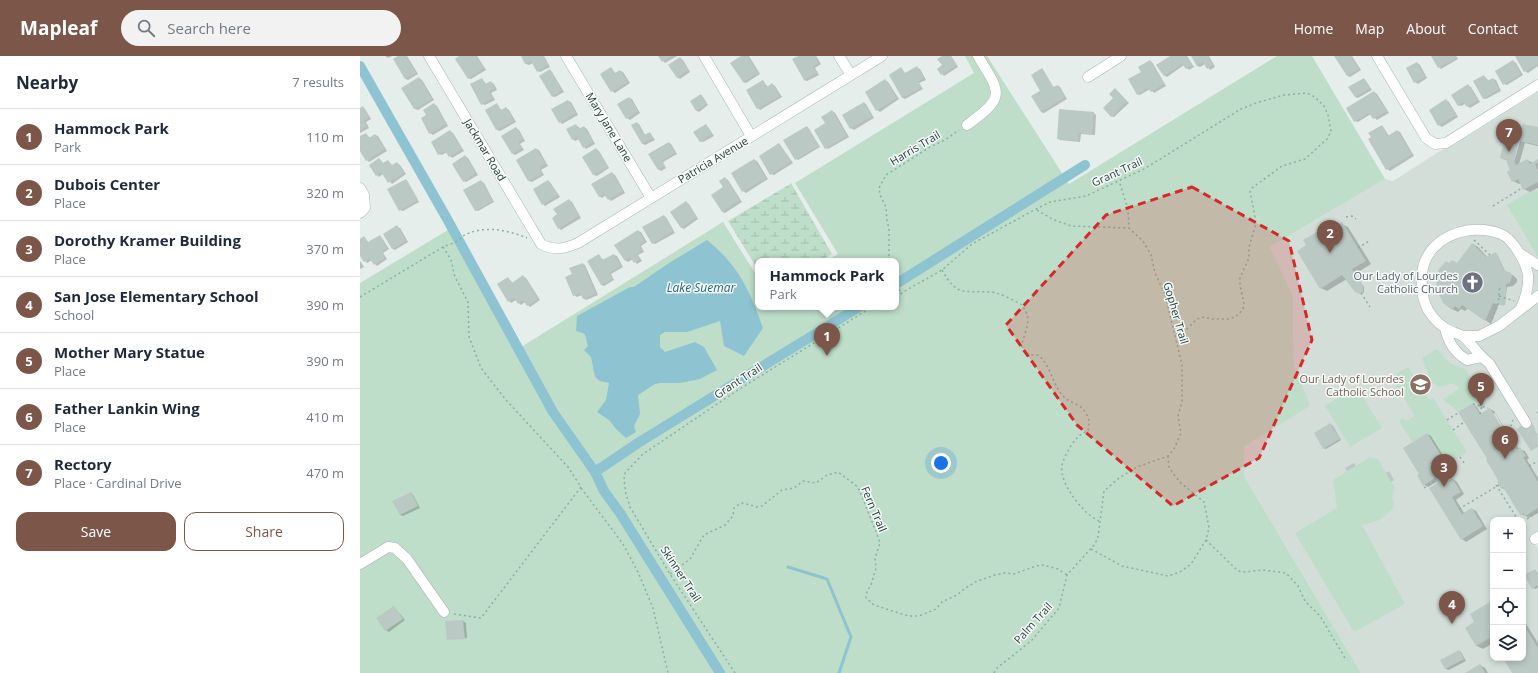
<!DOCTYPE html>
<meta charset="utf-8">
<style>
:root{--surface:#fff;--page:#f2f2f3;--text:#1f2937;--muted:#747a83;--line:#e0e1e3;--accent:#7d564a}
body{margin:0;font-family:"Open Sans",sans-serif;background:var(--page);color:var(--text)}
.controls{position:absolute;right:12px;bottom:12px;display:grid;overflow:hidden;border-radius:8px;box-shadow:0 2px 6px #0003}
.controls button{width:36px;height:36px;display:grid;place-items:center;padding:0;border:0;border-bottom:1px solid var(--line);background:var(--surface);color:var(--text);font:20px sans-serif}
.you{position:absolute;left:581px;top:407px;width:14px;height:14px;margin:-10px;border:3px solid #fff;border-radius:50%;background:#1a73e8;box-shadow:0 0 0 6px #1a73e833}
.badge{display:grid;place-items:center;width:26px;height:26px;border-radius:50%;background:var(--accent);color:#fff;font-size:13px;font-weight:700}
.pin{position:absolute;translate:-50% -33px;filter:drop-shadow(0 1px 2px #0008)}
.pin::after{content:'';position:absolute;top:21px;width:14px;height:12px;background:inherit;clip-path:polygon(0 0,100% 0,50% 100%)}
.popup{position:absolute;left:395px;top:202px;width:144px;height:52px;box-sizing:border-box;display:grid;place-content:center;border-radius:8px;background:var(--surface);filter:drop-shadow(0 1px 3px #0005);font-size:13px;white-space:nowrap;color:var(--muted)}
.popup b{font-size:15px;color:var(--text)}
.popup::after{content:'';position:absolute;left:50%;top:100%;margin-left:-8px;border:8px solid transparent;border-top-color:var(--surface)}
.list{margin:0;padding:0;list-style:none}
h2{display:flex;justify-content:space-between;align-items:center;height:52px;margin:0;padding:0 16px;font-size:17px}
h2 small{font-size:13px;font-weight:400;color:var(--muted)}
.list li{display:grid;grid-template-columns:26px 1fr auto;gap:12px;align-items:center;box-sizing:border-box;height:56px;padding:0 16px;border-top:1px solid var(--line)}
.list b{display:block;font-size:15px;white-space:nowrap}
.list p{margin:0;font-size:13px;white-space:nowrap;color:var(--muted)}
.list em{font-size:13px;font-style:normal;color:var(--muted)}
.actions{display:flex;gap:8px;padding:12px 16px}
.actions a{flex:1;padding:9px 0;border:1px solid var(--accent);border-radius:12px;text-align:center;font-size:14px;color:var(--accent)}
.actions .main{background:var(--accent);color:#fff}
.icon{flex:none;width:22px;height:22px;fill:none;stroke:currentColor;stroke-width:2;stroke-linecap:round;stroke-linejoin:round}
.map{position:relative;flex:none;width:1178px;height:617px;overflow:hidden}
header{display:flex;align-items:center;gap:24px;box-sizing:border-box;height:56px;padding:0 20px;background:var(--accent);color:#fff}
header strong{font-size:19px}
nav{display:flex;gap:22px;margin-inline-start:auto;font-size:14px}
.search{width:280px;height:36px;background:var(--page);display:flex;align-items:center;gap:10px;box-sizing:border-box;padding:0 14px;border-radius:22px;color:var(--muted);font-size:15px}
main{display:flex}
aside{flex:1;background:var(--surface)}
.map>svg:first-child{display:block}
.built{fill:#d3ded9;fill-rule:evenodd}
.wetland{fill:url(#wetland-marsh)}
.green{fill:#bedec9}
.water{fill:#8ec3d1}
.shadow{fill:#0003;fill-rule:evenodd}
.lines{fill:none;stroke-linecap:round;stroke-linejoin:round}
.stream{stroke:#8ec3d1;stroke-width:3}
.canal{stroke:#8ec3d1;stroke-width:10}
.building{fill:#bac9c4}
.minor-tunnel{stroke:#becbc7;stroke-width:10;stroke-dasharray:10 5;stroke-linecap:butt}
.minor-casing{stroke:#a7b6b2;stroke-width:11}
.path{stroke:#86b1a6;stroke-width:1.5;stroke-dasharray:2 3;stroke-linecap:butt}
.minor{stroke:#fff;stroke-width:10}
.marked{fill:#d62828;fill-opacity:0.2;stroke:#d62828;stroke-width:3;stroke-dasharray:8 5;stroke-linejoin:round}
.labels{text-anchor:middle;stroke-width:3;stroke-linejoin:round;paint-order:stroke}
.street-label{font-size:11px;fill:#24403a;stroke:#f6faf8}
.worship-label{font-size:11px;fill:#5b616d;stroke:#f6faf8;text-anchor:end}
.education-label{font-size:11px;fill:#785e54;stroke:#f6faf8;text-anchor:end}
.water-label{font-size:12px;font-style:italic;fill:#1f667b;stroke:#f6faf8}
</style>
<header>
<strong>Mapleaf</strong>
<div class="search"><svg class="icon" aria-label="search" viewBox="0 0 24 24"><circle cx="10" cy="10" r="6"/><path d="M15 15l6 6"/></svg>Search here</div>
<nav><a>Home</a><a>Map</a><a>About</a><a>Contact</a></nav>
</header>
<main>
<aside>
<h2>Nearby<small>7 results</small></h2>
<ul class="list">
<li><span class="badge">1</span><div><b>Hammock Park</b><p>Park</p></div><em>110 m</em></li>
<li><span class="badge">2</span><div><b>Dubois Center</b><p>Place</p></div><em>320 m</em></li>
<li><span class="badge">3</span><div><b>Dorothy Kramer Building</b><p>Place</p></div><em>370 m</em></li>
<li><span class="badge">4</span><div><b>San Jose Elementary School</b><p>School</p></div><em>390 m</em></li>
<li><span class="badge">5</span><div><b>Mother Mary Statue</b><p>Place</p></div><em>390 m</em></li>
<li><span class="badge">6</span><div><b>Father Lankin Wing</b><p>Place</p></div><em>410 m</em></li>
<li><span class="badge">7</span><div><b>Rectory</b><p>Place · Cardinal Drive</p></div><em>470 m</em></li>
</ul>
<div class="actions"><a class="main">Save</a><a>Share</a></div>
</aside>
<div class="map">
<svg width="1178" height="617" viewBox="0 0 1178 617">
<defs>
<pattern id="wetland-marsh" width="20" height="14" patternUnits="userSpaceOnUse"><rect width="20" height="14" fill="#bedec9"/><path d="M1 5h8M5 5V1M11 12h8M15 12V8" fill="none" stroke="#a3c0ad"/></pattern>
</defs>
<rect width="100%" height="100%" fill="#e5eeea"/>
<path class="built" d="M 1178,36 L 1178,477 L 1170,481 L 1176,491 L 1178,490 L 1178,617 L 1001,617 L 884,420 L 884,391 L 949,350 L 934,309 L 933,239 L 910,191 L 1025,123 L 1033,125 L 1080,95 L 1094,89 ZM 1133,464 L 1163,464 L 1163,602 L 1133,602 Z"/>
<path class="wetland" d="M 432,127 L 432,129 L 472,198 L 460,205 L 398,205 L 398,214 L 368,165 Z"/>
<path class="green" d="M 605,0 L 627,0 L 709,128 L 917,0 L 952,0 L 1025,123 L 910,191 L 933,239 L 934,309 L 950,350 L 884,391 L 884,420 L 1001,617 L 0,617 L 0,227 L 93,171 L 161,291 L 363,166 L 398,222 L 398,251 L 536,251 L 536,205 L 467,205 L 478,198 L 435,127 L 614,17 Z
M 1178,134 L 1178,201 L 1147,149 L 1169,136 Z
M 1077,293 L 1090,307 L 1105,313 L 1123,341 L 1098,356 L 1083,343 L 1100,332 L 1096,329 L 1090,327 C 1083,332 1078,331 1071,326 L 1062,302 Z
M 1048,311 L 1069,344 L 1073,342 L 1107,396 L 1087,409 L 1067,377 L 1052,386 L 1039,365 L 1043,362 L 1046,365 L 1055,360 L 1031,321 Z
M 996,330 L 1022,372 L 990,391 L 965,350 Z
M 1010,401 L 1018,403 L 1035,432 L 1032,442 L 1034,449 C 1026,464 1017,465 1002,469 L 1045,548 L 994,576 L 935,477 L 977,452 L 973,424 Z"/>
<path class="water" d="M 347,184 C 379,210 390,235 403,272 L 384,300 L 364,290 L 360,265 L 327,276 L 305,276 L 300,279 L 300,291 L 305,296 L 335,286 L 344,291 L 357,314 L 340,323 L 320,327 L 301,327 L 295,328 L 278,339 L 280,358 L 274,370 L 276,376 L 266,382 L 256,373 L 249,364 L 237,356 L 246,344 L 249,327 L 240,325 L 235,321 L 231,301 L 224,294 L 228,290 L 225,278 L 216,275 L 217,260 L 270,231 L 274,231 L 309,207 Z"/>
<path class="shadow" d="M 25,0 L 32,0 L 28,2 Z
M 40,0 L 47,0 L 58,18 L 48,24 L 46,23 L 34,3 Z
M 101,0 L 117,0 L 126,14 L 111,23 L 108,22 Z
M 162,0 L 184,0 L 190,11 L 180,16 L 178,15 L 173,7 L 169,9 L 166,8 Z
M 299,0 L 317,0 L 305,7 Z
M 383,0 L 389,0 L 400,18 L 386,27 L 383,26 Z
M 440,0 L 456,0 L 461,8 L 455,12 L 459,19 L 447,25 L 444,24 Z
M 583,0 L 591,0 L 598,11 L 584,20 L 578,13 L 583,10 Z
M 811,0 L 827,0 L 834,11 L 829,14 L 824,9 L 807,21 L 804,19 Z
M 832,0 L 849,0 L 855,11 L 850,14 L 845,8 L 840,11 L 837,10 Z
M 975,0 L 992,0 L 1001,14 L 990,21 L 988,20 Z
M 1072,0 L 1096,0 L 1098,3 L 1081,13 L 1079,11 Z
M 1156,0 L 1178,0 L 1178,10 L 1168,17 L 1165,15 Z
M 320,2 L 323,4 L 330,16 L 320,23 L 317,21 Z
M 790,5 L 792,6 L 806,30 L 794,37 L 790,33 L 780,39 L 777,38 L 782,16 Z
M 1153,5 L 1156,7 L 1163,19 L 1147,29 L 1144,28 Z
M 1057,7 L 1060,9 L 1067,22 L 1058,28 L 1055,26 Z
M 251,12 L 256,18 L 260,15 L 263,16 L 270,27 L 255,37 L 252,35 Z
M 557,12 L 560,13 L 566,24 L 559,27 L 563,33 L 545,43 L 543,42 L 530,19 L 541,13 L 546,18 Z
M 682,13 L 684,15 L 694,32 L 698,30 L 700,31 L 707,43 L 684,57 L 681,56 Z
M 190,15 L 192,16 L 204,36 L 195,41 L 192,40 Z
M 1124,20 L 1129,25 L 1133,23 L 1136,24 L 1141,35 L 1126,43 L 1123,42 Z
M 59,22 L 62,24 L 74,44 L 58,54 L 55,53 L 43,32 Z
M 122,23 L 127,29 L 131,26 L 134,28 L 137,34 L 131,37 L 135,44 L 125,49 L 122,48 Z
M 1004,23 L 1006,25 L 1012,34 L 998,42 L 995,41 Z
M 525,24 L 528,26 L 539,43 L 520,56 L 517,54 Z
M 403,25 L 408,31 L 412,28 L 415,30 L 422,41 L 400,54 L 398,52 Z
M 1108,30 L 1111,31 L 1120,46 L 1110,52 L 1105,48 L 1101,50 L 1098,49 Z
M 757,35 L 769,47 L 754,61 L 751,60 Z
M 1014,36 L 1017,38 L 1029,57 L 1017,64 L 1011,58 L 998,66 L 995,65 Z
M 341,40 L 343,41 L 348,49 L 339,56 L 336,54 Z
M 269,42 L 272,43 L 280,57 L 270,64 L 267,62 Z
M 1086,44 L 1089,46 L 1098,61 L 1082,71 L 1079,69 Z
M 208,45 L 211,46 L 218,59 L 202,68 L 200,66 Z
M 504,47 L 506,48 L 514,62 L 494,74 L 491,72 L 483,59 Z
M 74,48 L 77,50 L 88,70 L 73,79 L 70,77 L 68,59 Z
M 137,49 L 142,55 L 146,52 L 149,54 L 156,66 L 140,75 L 137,74 L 126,54 Z
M 3,52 L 5,53 L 11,63 L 6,66 L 9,72 L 0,77 L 0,53 Z
M 472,55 L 475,57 L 489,81 L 468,93 L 466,92 Z
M 734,57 L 736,59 L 735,79 L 721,78 L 720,86 L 700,84 L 698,82 Z
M 277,67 L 279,68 L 285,79 L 290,77 L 295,84 L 285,89 L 283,88 Z
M 216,69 L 221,73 L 224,71 L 227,73 L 235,88 L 226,93 L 224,91 L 219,83 L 215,85 L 213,83 Z
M 346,70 L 348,71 L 354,80 L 343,86 L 340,85 Z
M 1022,70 L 1024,72 L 1029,80 L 1037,75 L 1040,76 L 1054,100 L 1030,115 L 1027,113 Z
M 447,71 L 449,73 L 460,91 L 438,104 L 436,103 Z
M 156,72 L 159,74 L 165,85 L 160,88 L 164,94 L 155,99 L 152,97 Z
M 1178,72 L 1178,90 L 1165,87 L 1159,108 L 1167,104 L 1173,107 L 1178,105 L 1178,132 L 1170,136 L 1164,133 L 1161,127 L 1159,128 L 1153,125 L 1148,105 L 1141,102 L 1156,84 ZM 1158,85 L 1160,85 L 1153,110 L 1152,110 Z
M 90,75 L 93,77 L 104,95 L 92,102 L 87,96 L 82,99 L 79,98 Z
M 6,78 L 10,82 L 15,79 L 18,80 L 27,95 L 9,106 L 7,104 L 0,93 L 0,81 Z
M 309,87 L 311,88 L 317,98 L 303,106 L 306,112 L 301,115 L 298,113 L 289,98 Z
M 419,88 L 421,90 L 433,107 L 414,119 L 411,118 Z
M 176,93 L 179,94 L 188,110 L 181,114 L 184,119 L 172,126 L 169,125 L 157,104 Z
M 236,93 L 239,95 L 249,112 L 237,120 L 234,119 L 223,101 Z
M 105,100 L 108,102 L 118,119 L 106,126 L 104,125 Z
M 19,103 L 24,108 L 28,105 L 33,110 L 37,107 L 40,109 L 46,118 L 32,128 L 23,118 L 19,121 L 17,119 Z
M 394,104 L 397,105 L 408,123 L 386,137 L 383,135 Z
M 252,117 L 255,119 L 265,137 L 251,145 L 246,139 L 242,142 L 239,140 Z
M 365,122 L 368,124 L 382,146 L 365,157 L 363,156 L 352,139 L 364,131 Z
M 46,124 L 48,126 L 59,146 L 43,155 L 40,154 Z
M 121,125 L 124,127 L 134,146 L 118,155 L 115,154 Z
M 188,125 L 190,126 L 200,141 L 185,150 L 183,148 Z
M 209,144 L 212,146 L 221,162 L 201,174 L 199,172 L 198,159 Z
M 326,147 L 329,148 L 338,163 L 324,173 L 321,171 Z
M 304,160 L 306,161 L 315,177 L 295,188 L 293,187 Z
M 982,168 L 988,171 L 1011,208 L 995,218 L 1004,231 L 1004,236 L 1002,238 L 995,235 L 987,223 L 967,235 L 961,232 L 947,189 L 962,174 L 967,177 Z
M 37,171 L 40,172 L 48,186 L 35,194 L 33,193 L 24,179 Z
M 278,175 L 281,176 L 287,186 L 281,190 L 284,196 L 278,199 L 282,205 L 277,208 L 273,203 L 268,206 L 265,204 Z
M 20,180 L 22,182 L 29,193 L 23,197 L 27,203 L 17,210 L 12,204 L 7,207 L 0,198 L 0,184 L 4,181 L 9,187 Z
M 1113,188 L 1118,191 L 1128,202 L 1137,198 L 1145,215 L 1154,220 L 1157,223 L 1157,226 L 1153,230 L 1147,231 L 1145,249 L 1139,248 L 1131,268 L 1108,252 L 1105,255 L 1101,253 L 1098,256 L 1092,253 L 1090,208 L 1097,208 Z
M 239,199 L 244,205 L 254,199 L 257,200 L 263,211 L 251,218 L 254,224 L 244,230 L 241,229 Z
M 0,205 L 4,211 L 0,213 Z
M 223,208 L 225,209 L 238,239 L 226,244 L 224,243 L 222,239 L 217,241 L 214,239 L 214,219 Z
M 163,221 L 166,222 L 180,244 L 170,251 L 165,246 L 161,249 L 156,244 L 151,247 L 149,245 L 148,222 L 153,227 Z
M 1113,348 L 1117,351 L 1121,358 L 1130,353 L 1134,355 L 1147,376 L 1153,377 L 1154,380 L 1154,387 L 1159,393 L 1165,395 L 1169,402 L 1167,404 L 1178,422 L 1178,457 L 1169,462 L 1161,458 L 1146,434 L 1142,432 L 1128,403 ZM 1135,357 L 1146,376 L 1144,376 L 1133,358 Z
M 970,368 L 973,370 L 981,384 L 966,393 L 964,392 Z
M 1067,378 L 1071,380 L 1091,412 L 1080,418 L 1085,428 L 1093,423 L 1097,426 L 1104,438 L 1096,444 L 1104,457 L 1112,453 L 1116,455 L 1127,473 L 1106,486 L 1102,483 L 1078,425 L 1068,431 L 1064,429 L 1061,418 Z
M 51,437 L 53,439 L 60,452 L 43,460 L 40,459 Z
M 1175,514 L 1178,517 L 1178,532 L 1175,533 L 1173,532 Z
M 1133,545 L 1133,587 L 1123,593 L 1117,590 L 1107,572 L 1115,566 Z
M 34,551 L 45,564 L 29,576 L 26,574 Z
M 1163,563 L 1178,587 L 1178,617 L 1153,617 L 1144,602 L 1163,602 Z
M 103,565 L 106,567 L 107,582 L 88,583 L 86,566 Z
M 1099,595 L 1101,596 L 1106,605 L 1089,614 L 1086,613 L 1082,604 Z
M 1120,609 L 1125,612 L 1128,617 L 1107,617 Z"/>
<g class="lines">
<path class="stream" d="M 428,511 L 467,523 L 491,581 L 479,617"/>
<path class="canal" d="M 0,10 L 86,161 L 193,356 L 235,416 L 244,435 L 260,457 L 360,617
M 536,228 L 725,109
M 235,416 L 278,387 L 499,251"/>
</g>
<path class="building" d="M 38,0 L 46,0 L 56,17 L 45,23 L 33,3 Z
M 99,0 L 116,0 L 124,12 L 108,23 L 95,3 Z
M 161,0 L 183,0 L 188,9 L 177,16 L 171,5 L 165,8 Z
M 298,0 L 312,0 L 302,6 Z
M 381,0 L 388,0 L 398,17 L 383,26 L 370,7 Z
M 438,0 L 455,0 L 459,7 L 453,10 L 457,17 L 444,24 L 432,3 Z
M 582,0 L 591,0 L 597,9 L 581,19 L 577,13 L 582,9 L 577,3 Z
M 810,0 L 826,0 L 832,9 L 826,13 L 822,8 L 804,20 L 796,9 Z
M 831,0 L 848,0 L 853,9 L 847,13 L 843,6 L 837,10 Z
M 974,0 L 991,0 L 999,13 L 987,20 Z
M 1071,0 L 1095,0 L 1096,2 L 1078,12 Z
M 1155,0 L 1178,0 L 1178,8 L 1164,16 Z
M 320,1 L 328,14 L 317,22 L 308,9 Z
M 790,4 L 804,28 L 791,36 L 788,32 L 777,39 L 768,23 L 781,16 L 778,11 Z
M 1153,4 L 1161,18 L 1143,29 L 1135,15 Z
M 1057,6 L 1065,21 L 1054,27 L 1046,12 Z
M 557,10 L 564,22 L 558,26 L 561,32 L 542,42 L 529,19 L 541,11 L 545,17 Z
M 251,11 L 255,17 L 260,14 L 268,26 L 251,36 L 240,18 Z
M 682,12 L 693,31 L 698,29 L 705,41 L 681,56 L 671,40 L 680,35 L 671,19 Z
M 190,13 L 202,34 L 192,41 L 179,20 Z
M 1124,19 L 1127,25 L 1133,22 L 1139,33 L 1123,43 L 1113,25 Z
M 59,21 L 72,43 L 54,53 L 41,32 Z
M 122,22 L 125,28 L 131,25 L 135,32 L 129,35 L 133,42 L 121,49 L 110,28 Z
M 1004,22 L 1010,32 L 995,41 L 988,31 Z
M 525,23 L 537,42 L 516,55 L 505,36 Z
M 403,24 L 407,31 L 412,27 L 420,40 L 397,53 L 386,34 Z
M 1108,28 L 1118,44 L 1107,51 L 1103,46 L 1098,50 L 1091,39 Z
M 755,32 L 767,45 L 751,61 L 743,52 L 753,42 L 749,38 Z
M 1014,35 L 1027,55 L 1013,63 L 1009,57 L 994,66 L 986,52 Z
M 341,38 L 347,48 L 336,55 L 330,45 Z
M 269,41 L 278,55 L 266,63 L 257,48 Z
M 1086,43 L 1096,59 L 1078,70 L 1069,54 Z
M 208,44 L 216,57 L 199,67 L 191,53 Z
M 504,46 L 512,60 L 490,73 L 482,59 Z
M 74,47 L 86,68 L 69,78 L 61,62 L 66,59 L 63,54 Z
M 137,47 L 141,54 L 146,51 L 154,65 L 136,74 L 125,54 Z
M 3,50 L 9,61 L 4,65 L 7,70 L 0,75 L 0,52 Z
M 699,53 L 734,56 L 732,79 L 718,77 L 718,85 L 697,83 Z
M 472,54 L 487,80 L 465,93 L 454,74 L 465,67 L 461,61 Z
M 277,66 L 284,79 L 290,76 L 293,82 L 282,88 L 271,69 Z
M 216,68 L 219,73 L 224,70 L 233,86 L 223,92 L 217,81 L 212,84 L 206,73 Z
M 346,68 L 352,78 L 340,86 L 333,76 Z
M 1163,68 L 1178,71 L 1178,89 L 1159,85 L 1154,105 L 1156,109 L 1167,103 L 1170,108 L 1178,103 L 1178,107 L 1175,108 L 1178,114 L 1178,126 L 1163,134 L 1158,123 L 1152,126 L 1147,116 L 1150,114 L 1147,107 L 1147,104 L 1140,102 L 1145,81 L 1156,83 L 1159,82 Z
M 1022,69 L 1028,80 L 1037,74 L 1052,98 L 1026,114 L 1008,83 L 1011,81 L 1008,77 Z
M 447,70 L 459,90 L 435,104 L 423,84 Z
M 156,71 L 163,83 L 158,86 L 162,92 L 152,98 L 141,80 Z
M 90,74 L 102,93 L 89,101 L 85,95 L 78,99 L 71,86 Z
M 6,77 L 9,82 L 15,78 L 25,93 L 6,105 L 0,95 L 0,80 Z
M 309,86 L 315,97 L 301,105 L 305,110 L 298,114 L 288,98 Z
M 419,87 L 431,106 L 410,119 L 399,100 Z
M 176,92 L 186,108 L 179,112 L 182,118 L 168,125 L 156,104 Z
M 236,92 L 248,111 L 233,119 L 222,101 Z
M 105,99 L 116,117 L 103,126 L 92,108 Z
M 19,102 L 23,107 L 28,104 L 32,109 L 37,106 L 44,117 L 28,127 L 21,116 L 16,120 L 9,109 Z
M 394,103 L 406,122 L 382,136 L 371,117 Z
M 252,116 L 263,135 L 248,144 L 244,138 L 239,141 L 231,128 Z
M 365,121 L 380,144 L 362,156 L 351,139 L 363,131 L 359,125 Z
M 46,123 L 58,144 L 39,155 L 27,133 Z
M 121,124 L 133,145 L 115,155 L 103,134 Z
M 188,124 L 198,139 L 182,149 L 173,133 Z
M 209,143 L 219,160 L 198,173 L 192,162 L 197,158 L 193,153 Z
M 326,145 L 337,161 L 321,172 L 310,156 Z
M 304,159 L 313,175 L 292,188 L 282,171 Z
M 982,166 L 1006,205 L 992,213 L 1003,230 L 1003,236 L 1000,238 L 995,236 L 982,219 L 960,233 L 937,195 L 946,189 L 943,184 L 962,173 L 965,177 Z
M 37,169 L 46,185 L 32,193 L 23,178 Z
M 278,174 L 285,185 L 279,189 L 282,194 L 277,198 L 280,203 L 274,207 L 270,201 L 265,205 L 254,189 Z
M 20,179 L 27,192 L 22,195 L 25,202 L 14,209 L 10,203 L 4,206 L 0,200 L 0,183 L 4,180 L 8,186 Z
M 1112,187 L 1126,201 L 1136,196 L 1144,214 L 1151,217 L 1152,220 L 1150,227 L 1146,228 L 1146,242 L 1144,250 L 1133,247 L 1125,265 L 1102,249 L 1099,253 L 1095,250 L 1092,254 L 1083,247 L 1076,232 L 1077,218 L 1079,213 L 1086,205 L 1089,207 L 1092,204 L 1097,207 Z
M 239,198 L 242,204 L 254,198 L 261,210 L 249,217 L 253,223 L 241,229 L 227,205 Z
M 223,207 L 236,238 L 223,243 L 220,237 L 213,240 L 205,221 L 212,218 L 209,212 Z
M 163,219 L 178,243 L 167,250 L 163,244 L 158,248 L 154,242 L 148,246 L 137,228 L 148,221 L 152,227 Z
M 1113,347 L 1120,358 L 1130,352 L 1144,375 L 1152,376 L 1154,379 L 1153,385 L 1157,393 L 1160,391 L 1163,396 L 1166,400 L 1163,401 L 1178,426 L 1178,452 L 1165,460 L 1163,457 L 1160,459 L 1143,431 L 1141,433 L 1137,425 L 1138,424 L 1126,404 L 1127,403 L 1098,356 Z
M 1169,365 L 1178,379 L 1178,391 L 1171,395 L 1157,373 Z
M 970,367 L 980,383 L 963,393 L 954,377 Z
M 1067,377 L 1087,409 L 1076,416 L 1084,428 L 1092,422 L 1101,436 L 1092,441 L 1102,458 L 1112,452 L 1123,470 L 1101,484 L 1069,432 L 1077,427 L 1075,422 L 1063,430 L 1057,419 L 1059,418 L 1043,392 Z
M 994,407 L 996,410 L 987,415 L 985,412 Z
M 1029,415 L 1034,424 L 1031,426 L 1026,417 Z
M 51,436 L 58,450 L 40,459 L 32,445 Z
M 1175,513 L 1178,519 L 1178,529 L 1172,533 L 1164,519 Z
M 1133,544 L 1133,580 L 1116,590 L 1105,572 L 1114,566 L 1110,558 Z
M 34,550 L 43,563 L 25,575 L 16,562 Z
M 103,564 L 105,583 L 87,584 L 85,565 Z
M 1163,568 L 1178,592 L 1178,617 L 1152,617 L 1143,602 L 1163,602 Z
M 1099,594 L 1104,603 L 1085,613 L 1080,604 Z
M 1120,608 L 1125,617 L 1105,617 Z"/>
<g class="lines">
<path class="minor-tunnel" d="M 1166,367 L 1178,386"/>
<defs>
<path id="minor" d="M 69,0 L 181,188 C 194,195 204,193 218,187 L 522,0
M 206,0 L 291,142
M 344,0 L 391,80
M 479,0 L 491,19
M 1017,0 L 1066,82 L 1075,88 L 1086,87 L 1178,29
M 728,21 L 761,0
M 607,69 C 645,41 642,39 618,0
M 0,132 L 4,139 L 5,152 L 0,157
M 1159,197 L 1178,209
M 1161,252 C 1165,243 1169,230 1168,219 C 1166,206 1153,183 1141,178 C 1109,165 1064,182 1062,219 C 1061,232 1062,243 1068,254 C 1074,264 1083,272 1093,276 C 1097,278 1101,278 1104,281 C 1113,289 1119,300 1129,307 L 1166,367
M 1085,272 C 1088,286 1095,297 1107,304 L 1121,301
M 1103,280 L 1119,280 L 1139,270 L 1178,240
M 1175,483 L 1178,481
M 0,508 L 28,491 L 35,492 L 47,503 L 84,556"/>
</defs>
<use href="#minor" class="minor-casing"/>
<path class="path" d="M 1133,150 L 1162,132
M 677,154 L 692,163 L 711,170 L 769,172
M 986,161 L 992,160 L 996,163
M 1114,184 L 1130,199
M 83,191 L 91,204 L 95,221 L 108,246 L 109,281 L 121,312 L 146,344 L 208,411 L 221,431 L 121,562 L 94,558
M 998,192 L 1009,185
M 529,205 L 529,173 L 527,165 L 526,151 L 520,139 L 519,132 L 526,119 L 570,91 L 585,84 L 599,74
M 582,214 C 598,242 604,234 631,236 C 637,236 656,245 662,249 C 665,254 668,258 668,264 C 668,279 649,300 678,299 C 691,309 692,328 703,340 C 709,347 721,347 727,359 C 730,365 729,369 728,375 C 719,378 715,384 710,391 C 706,399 700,408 702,417 C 705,434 724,458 739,465
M 536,229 L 542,238
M 1001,237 L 1010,251
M 536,240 L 582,214 L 612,188 L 676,153 L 690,146 L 726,140 L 784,113 L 881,53 L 899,46 L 924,39 L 947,37 L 955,41 L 964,50 L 968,59 L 971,75 L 967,83 L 945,103 L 922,110 L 892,132 L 890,136 L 895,161 L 895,171 L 889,191 L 889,202 L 880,222 L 880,230 L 884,246 L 883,253 L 878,259 L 870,263 L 852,263 L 844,261 L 837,263 L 823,277 L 815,280
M 1139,240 L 1154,245
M 0,241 L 83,191 C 87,189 93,188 97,185 C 100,183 102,180 105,179 C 124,169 148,174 167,182
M 1132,263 L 1138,248 L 1140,229
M 1118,344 L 1121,350
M 1113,348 L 1128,352
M 1177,357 L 1178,356
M 1120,358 L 1128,323
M 1087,364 L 1098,357
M 1093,374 L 1104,366
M 1149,375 L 1153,364
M 1100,401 L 1105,408
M 1169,410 L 1178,405
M 1136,429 L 1158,464
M 221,432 L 263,488 L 278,516 L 293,552 L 308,617
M 1064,432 L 1076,424
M 1099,453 L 1139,429
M 1163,466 L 1177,456 L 1175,454
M 846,484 L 878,515 L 885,516 L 903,514 L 926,517 L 938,530 L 945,545 L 960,560 L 985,602
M 731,493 L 762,510 L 808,520 L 820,516 L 831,508 L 846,484 L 849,472 L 844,446 L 821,427 L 815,420 L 809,411 L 808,400
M 310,518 L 330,503 L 344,479 L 365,469 L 373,460 L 374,452 L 378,449 L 383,447 L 397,451 L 402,450 L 422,434 L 434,432 L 443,425 L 456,427 L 467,419 L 478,416 L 498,431 L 515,473 L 520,487 L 515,502 L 516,512 L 511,529 L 507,535 L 506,542 L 514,549 L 542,558 L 549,560 L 559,560 L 576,553 L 582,546 L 597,539 L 604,533 L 615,526 L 635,519 L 645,517 L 654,518 L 676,510 L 683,509 L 698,513 L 707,519
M 375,617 L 310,518 L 270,451 L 266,438 L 264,424 L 265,417 L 283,398 L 378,334 L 512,251
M 634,617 L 637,612 L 671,585 L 699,552 L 707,519 L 735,488 L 738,481 L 744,435 L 759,422 L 777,411 L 808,400 L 814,393 L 821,377 L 818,360 L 822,346 L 822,309 L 805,238 L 795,217 L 791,199 L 783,185 L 769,172 L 768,153 L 759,125"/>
<use href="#minor" class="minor"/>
</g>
<path class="marked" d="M 832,131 L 929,185 L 952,284 L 899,402 L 813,450 L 717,369 L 646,269 L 746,159 Z"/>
<defs>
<symbol id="church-disc" viewBox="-11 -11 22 22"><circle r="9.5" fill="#6b7280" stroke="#f6faf8"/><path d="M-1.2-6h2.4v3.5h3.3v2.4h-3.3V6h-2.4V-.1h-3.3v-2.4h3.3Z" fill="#fff"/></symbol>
<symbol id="school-disc" viewBox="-11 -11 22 22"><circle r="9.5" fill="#8d6e63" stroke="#f6faf8"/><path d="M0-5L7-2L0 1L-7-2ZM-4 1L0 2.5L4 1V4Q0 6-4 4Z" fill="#fff"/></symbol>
</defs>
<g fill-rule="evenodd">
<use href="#church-disc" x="1100" y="214" width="25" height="25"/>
<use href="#school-disc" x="1048" y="316" width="25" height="25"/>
</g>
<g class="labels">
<g class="street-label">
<text transform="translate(249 71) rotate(59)" y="4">Mary Jane Lane</text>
<text transform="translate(555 92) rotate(-31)" y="4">Harris Trail</text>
<text transform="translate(125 94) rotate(59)" y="4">Jackmar Road</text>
<text transform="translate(353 104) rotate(-31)" y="4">Patricia Avenue</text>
<text transform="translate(757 116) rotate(-25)" y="4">Grant Trail</text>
<text transform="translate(816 257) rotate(74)" y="4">Gopher Trail</text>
<text transform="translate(378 325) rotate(-33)" y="4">Grant Trail</text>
<text transform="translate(514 453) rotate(67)" y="4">Fern Trail</text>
<text transform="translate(321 518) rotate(57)" y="4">Skinner Trail</text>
<text transform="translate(673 567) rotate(-48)" y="4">Palm Trail</text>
</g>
<g class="worship-label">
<text x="1098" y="224">Our Lady of Lourdes<tspan x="1098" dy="13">Catholic Church</tspan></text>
</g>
<g class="education-label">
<text x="1044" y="327">Our Lady of Lourdes<tspan x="1044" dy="13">Catholic School</tspan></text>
</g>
<g class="water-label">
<text x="341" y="236">Lake Suemar</text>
</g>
</g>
</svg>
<div class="controls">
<button>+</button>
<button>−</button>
<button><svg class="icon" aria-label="locate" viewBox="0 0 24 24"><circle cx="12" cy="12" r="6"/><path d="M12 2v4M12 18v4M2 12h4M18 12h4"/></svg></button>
<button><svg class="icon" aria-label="layers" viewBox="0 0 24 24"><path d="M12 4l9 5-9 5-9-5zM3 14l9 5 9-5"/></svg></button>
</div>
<div class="you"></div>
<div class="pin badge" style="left:467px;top:300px">1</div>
<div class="popup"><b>Hammock Park</b>Park</div>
<div class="pin badge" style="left:970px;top:197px">2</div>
<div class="pin badge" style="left:1084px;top:431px">3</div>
<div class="pin badge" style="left:1092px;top:568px">4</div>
<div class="pin badge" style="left:1121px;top:350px">5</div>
<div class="pin badge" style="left:1145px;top:403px">6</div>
<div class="pin badge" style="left:1149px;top:96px">7</div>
</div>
</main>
